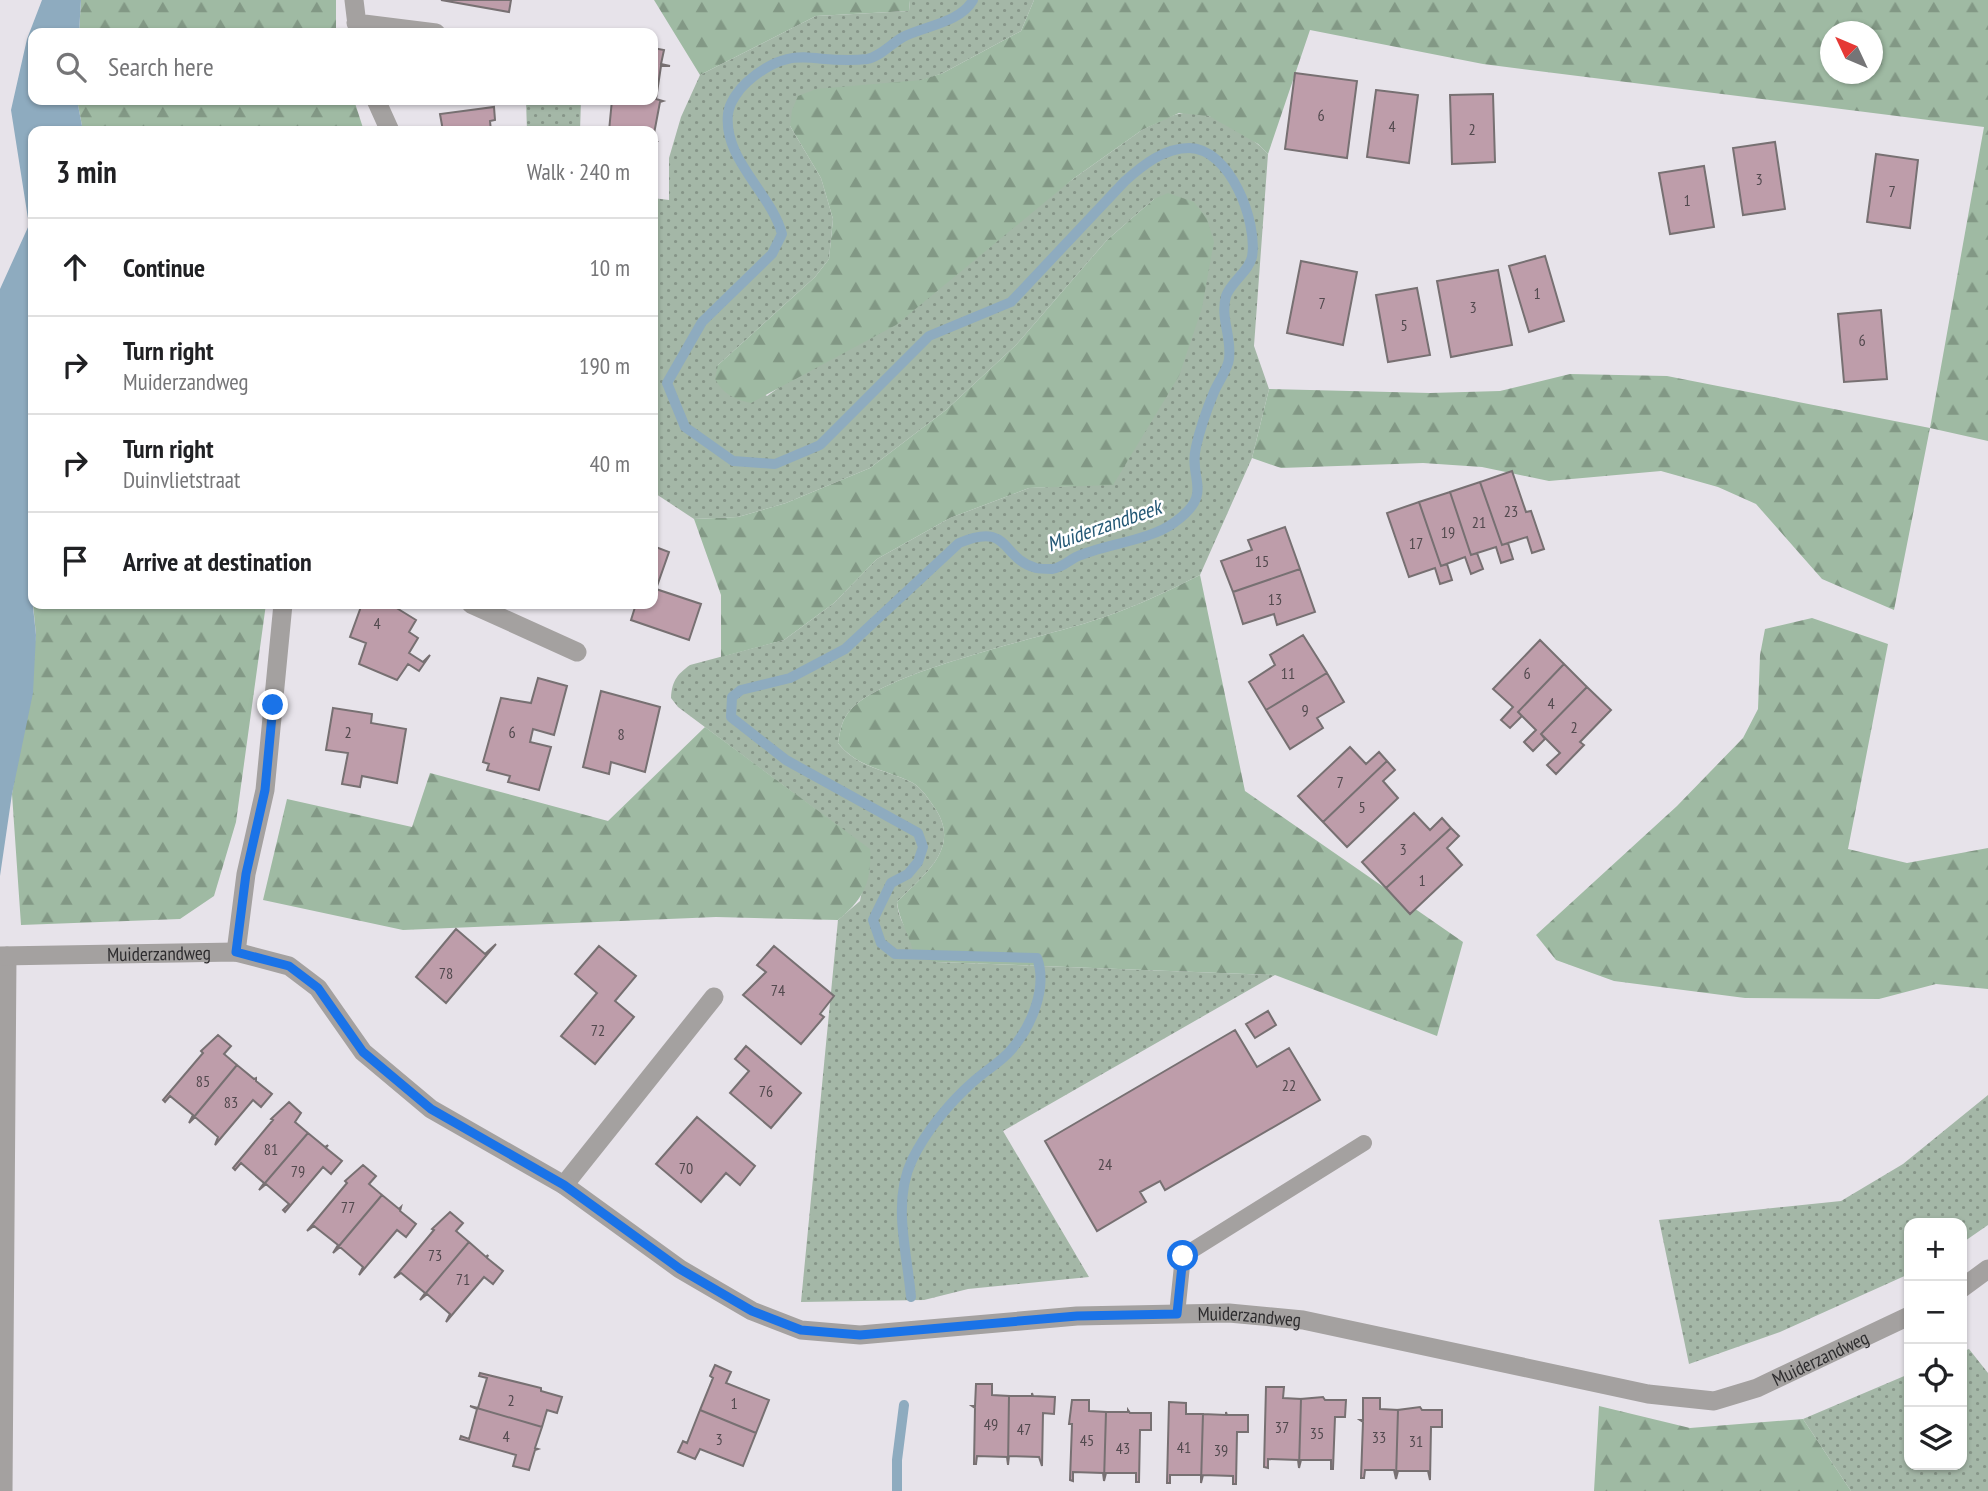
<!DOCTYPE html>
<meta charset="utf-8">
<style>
:root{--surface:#fff;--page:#f2f2f2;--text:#202124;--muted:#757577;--line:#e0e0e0}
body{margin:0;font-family:"PT Sans Narrow",sans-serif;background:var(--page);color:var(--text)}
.controls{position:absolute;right:21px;bottom:21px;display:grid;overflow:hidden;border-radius:14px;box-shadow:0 2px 5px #0004}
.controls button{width:63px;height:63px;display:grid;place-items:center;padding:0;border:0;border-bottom:2px solid var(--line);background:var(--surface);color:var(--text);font:35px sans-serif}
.compass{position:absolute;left:1820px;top:21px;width:63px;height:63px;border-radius:50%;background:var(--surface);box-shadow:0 2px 5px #0004;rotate:314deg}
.stop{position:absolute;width:21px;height:21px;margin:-16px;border:5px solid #1a73e8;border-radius:50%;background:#fff}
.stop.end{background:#1a73e8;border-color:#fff;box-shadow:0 2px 7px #0008}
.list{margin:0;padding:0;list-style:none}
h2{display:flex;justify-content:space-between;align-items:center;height:91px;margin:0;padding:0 28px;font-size:30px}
h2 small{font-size:23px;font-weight:400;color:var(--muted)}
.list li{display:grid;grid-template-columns:46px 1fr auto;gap:21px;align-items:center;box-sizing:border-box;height:98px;padding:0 28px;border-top:2px solid var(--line)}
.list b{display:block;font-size:26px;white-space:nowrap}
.list p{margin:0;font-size:23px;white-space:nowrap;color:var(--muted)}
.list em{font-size:23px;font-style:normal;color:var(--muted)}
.icon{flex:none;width:38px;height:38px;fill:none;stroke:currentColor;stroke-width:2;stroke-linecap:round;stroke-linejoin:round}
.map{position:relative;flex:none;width:1988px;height:1491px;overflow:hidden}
.search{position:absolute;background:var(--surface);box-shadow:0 2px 5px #0004;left:28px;top:28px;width:630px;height:77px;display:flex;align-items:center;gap:18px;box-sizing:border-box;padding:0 24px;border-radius:14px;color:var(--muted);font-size:26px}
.panel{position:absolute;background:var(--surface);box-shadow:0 2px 5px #0004;left:28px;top:126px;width:630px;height:483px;border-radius:14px}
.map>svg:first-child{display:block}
.grass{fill:url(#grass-dots)}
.forest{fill:url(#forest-firs);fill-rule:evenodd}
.water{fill:#8eabbf}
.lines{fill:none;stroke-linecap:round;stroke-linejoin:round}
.stream{stroke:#8eabbf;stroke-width:10}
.building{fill:#be9daa;stroke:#777072;stroke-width:2}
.service{stroke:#a4a1a0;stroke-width:16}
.minor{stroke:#a4a1a0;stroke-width:19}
.tertiary{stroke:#a4a1a0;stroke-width:19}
.route{stroke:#1a73e8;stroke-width:9}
.labels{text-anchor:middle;stroke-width:5;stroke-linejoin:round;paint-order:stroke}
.number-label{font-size:16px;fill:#52494e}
.street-label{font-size:19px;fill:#2e2d2f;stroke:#fff}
.water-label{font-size:21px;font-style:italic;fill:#255976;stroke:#fff}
</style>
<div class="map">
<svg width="1988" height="1491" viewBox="0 0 1988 1491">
<defs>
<pattern id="grass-dots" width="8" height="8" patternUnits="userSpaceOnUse" patternTransform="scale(1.75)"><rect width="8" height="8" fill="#a4b7a7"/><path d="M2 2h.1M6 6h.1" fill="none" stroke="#869588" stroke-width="1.8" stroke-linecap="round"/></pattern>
<pattern id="forest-firs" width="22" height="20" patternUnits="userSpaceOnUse" patternTransform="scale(1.75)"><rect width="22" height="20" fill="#9fbaa3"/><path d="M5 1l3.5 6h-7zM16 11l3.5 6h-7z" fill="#829885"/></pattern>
</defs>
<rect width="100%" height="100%" fill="#e7e3ea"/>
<path class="grass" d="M 910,0 L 1034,0 L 1021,31 L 943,73 L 790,126 L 821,178 L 833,219 L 829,259 L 815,277 L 718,365 L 767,396 L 1142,130 C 1153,125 1166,117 1178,114 C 1209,107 1248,133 1268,154 L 1254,346 L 1269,389 L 1252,458 L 1200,575 C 1170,590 1139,605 1107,616 C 1051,637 880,670 848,713 C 841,722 840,733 838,743 C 858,768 883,769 909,781 C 919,785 926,795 932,804 C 964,846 926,873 897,902 C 899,929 919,945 937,962 L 1275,975 L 1003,1131 L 1089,1277 L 968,1289 L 924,1300 L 801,1302 L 838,920 L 860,901 L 870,850 L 678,707 L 671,698 C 672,682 676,675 690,665 L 784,640 L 834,603 L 877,559 L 950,518 L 1029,488 L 1113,484 L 1154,199 L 1107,240 L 1016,345 L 946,410 L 870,468 L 786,503 L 738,517 L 694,519 L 653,492 L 653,198 L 669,200 L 669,158 L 681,117 L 700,75 L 816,16 L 909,11 Z
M 526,100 L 581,100 L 580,131 L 527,131 Z
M 1988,1095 L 1988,1225 L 1962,1243 L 1962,1223 L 1909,1223 L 1909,1274 L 1780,1332 L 1689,1364 L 1659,1220 L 1841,1201 L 1903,1164 Z
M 1969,1349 L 1988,1373 L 1988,1491 L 1851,1491 L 1803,1419 L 1909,1374 L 1909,1465 L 1962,1465 L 1962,1352 Z"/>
<path class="forest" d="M 81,0 L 336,0 L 336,33 L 79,33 Z
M 654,0 L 910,0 L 909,11 L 816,16 L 700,75 Z
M 1034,0 L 1988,0 L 1988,441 L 1930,428 L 1894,610 L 1822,579 L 1756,504 L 1718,487 L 1661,471 L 1549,481 L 1482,467 L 1423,463 L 1281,468 L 1252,458 L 1269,389 L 1430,393 L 1500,391 L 1570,374 L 1667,376 L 1930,428 L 1984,127 L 1483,64 L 1310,30 L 1268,154 L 1258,144 L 1209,116 L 1179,113 L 1142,130 L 1073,179 L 896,325 L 751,403 C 734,399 724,395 715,379 L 718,365 L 815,277 L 829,259 L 833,219 L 821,178 L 790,126 L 792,110 L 798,96 L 816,89 L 921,80 L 943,73 L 1021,31 ZM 1830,32 L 1872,32 L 1872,74 L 1830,74 Z
M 77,100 L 354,100 L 364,131 L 83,131 Z
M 1168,193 L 1194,202 L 1207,219 L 1214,242 L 1208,274 L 1202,308 L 1179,376 L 1113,485 L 1029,488 L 950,518 L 877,559 L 834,603 L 784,640 L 721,657 L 721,595 L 694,519 L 738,517 L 786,503 L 870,468 L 946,410 L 1016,345 L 1107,240 L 1154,199 Z
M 33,422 L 33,602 L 28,560 Z
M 1200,575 L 1245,791 L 1463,942 L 1437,1036 L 1275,975 L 937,962 L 914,956 C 911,937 899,921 897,902 C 926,873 964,846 932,804 C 926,795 919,785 909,781 C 883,769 857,767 838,743 C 840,733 841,722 848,713 C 880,670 1051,637 1107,616 C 1139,605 1170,590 1200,575 Z
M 33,604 L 266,604 L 236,822 L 214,896 L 180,919 L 21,925 L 12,794 L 36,635 Z
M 1812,618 L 1888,644 L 1848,849 L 1907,863 L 1988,848 L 1988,989 L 1936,984 L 1879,999 L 1745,998 L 1614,981 L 1556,960 L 1536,935 L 1677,806 L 1743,738 L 1758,709 L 1760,655 L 1765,629 Z
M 705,727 L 870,849 C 872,882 863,900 838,920 L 716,917 L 403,930 L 263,900 L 287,799 L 412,827 L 430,773 L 608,821 Z
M 1599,1406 L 1690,1428 L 1803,1419 L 1851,1491 L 1594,1491 Z"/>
<path class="water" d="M 42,0 L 81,0 L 79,33 L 33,33 L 33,100 L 77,100 L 83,131 L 33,131 L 33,422 L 28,560 L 36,635 L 33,693 L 12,794 L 0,876 L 0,289 L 29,225 L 11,110 L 27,39 Z"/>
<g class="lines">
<path class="stream" d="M 911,1297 C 907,1252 892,1202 912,1160 C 926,1131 950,1102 974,1081 C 986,1070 1001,1062 1011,1050 C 1031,1027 1048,988 1037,958 L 895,954 L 881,943 L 873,920 L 891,883 L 908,874 L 918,862 L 923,847 L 918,833 L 786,760 L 731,717 L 732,697 L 741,690 L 790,678 L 845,649 L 959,543 C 1011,521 1000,558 1036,568 C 1040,569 1048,569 1052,569 C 1062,568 1068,561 1076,557 C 1104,544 1150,541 1175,522 C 1215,493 1188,480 1196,447 C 1200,429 1207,409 1214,392 C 1218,382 1228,369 1229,359 C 1232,336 1220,319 1226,296 C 1231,282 1249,271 1252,257 C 1258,222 1230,148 1189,148 C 1164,148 1143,165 1125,181 L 1011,302 L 929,336 L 820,445 L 775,464 L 733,461 L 685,427 L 667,383 L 702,322 L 772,254 L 782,234 C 771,193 723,159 728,114 C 729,103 739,89 747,82 C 795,40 813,66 867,59 C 880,57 892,43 903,37 C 924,26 960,23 973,0
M 897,1491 L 897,1460 L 904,1405"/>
</g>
<path class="building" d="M 441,0 L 511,0 L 509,12 Z
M 653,48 L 664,50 L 661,64 L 670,66 L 661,66 L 656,99 L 663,101 L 660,102 L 653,139 L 656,141 L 653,141 L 653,131 L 609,131 L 612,100 L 653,100 Z
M 1295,73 L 1357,81 L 1347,158 L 1285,149 Z
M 1376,90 L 1418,95 L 1409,163 L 1367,157 Z
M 1493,94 L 1495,162 L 1452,164 L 1450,95 Z
M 494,107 L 495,120 L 490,121 L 491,131 L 443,131 L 440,114 Z
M 1775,142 L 1785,209 L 1743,215 L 1733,148 Z
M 1876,154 L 1918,160 L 1910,228 L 1867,222 Z
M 1704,166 L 1714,227 L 1670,234 L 1659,173 Z
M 1545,256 L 1564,321 L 1529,332 L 1509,266 Z
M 1301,261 L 1357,272 L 1343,345 L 1287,333 Z
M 1498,270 L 1512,345 L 1451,357 L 1437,281 Z
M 1417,288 L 1430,355 L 1388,362 L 1376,295 Z
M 1881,310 L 1887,379 L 1844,382 L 1838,314 Z
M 1512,471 L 1526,512 L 1531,511 L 1544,549 L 1532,553 L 1527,537 L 1502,545 L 1480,482 Z
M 1480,482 L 1502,545 L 1508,543 L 1513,559 L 1501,563 L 1496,547 L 1471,555 L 1450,492 Z
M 1450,492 L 1471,555 L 1477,553 L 1483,569 L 1471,574 L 1465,557 L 1441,566 L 1419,502 Z
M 1419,502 L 1441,566 L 1447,564 L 1452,580 L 1440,584 L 1435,568 L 1409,577 L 1387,513 Z
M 1285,527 L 1300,569 L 1233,592 L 1221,561 L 1252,550 L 1248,540 Z
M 653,546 L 669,552 L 656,589 L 701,604 L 689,640 L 631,620 L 636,604 L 653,604 Z
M 1300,569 L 1315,612 L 1277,625 L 1274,614 L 1243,624 L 1233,592 Z
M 362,604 L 390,604 L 416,620 L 409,632 L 418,638 L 409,653 L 423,662 L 430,655 L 419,671 L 408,664 L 397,680 L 359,664 L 366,643 L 350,637 Z
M 1303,635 L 1327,673 L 1266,710 L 1249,682 L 1275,665 L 1270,655 Z
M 1540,640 L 1564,664 L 1518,712 L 1522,716 L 1510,728 L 1501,720 L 1513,707 L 1493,689 Z
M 1564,664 L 1587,687 L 1541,734 L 1545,739 L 1533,751 L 1524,742 L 1536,730 L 1518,712 Z
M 1327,673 L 1344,702 L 1317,718 L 1323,728 L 1290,749 L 1266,710 Z
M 538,678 L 567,686 L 554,735 L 533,729 L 530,742 L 551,747 L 539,790 L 508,782 L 510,776 L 487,770 L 489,764 L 483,762 L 501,698 L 531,703 Z
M 1587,687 L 1611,710 L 1580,742 L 1584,745 L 1556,774 L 1547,765 L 1560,753 L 1541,734 Z
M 601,691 L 660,707 L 645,772 L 611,762 L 609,774 L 583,767 Z
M 333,708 L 372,714 L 371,723 L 406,729 L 397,783 L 362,776 L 360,787 L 342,784 L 348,753 L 326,750 Z
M 1350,747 L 1366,764 L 1379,752 L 1387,761 L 1323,822 L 1298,796 Z
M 1387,761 L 1395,770 L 1383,781 L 1398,798 L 1347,847 L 1323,822 Z
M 1414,813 L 1430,830 L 1442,818 L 1451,828 L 1386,888 L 1362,862 Z
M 1451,828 L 1459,836 L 1447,848 L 1462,865 L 1410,914 L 1386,888 Z
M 456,929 L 485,954 L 496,944 L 446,1003 L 416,977 Z
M 599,946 L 636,976 L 615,1001 L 634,1017 L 595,1064 L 561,1036 L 597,993 L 575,974 Z
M 774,946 L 834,996 L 820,1014 L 824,1017 L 801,1044 L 743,995 L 766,972 L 757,965 Z
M 1268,1011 L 1276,1025 L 1255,1038 L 1246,1024 Z
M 1235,1030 L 1257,1067 L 1289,1048 L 1320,1100 L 1165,1190 L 1160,1181 L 1140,1192 L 1146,1202 L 1097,1231 L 1045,1141 Z
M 218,1035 L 231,1046 L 224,1054 L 237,1065 L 189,1123 L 193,1115 L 170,1096 L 165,1102 L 163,1100 L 203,1053 L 201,1051 Z
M 746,1046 L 801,1093 L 771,1128 L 730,1093 L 749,1071 L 735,1059 Z
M 237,1065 L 254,1079 L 256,1078 L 256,1081 L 272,1094 L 261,1107 L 253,1100 L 215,1145 L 218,1137 L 195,1117 L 189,1123 Z
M 289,1102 L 301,1113 L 295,1122 L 308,1133 L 259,1190 L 264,1183 L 241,1163 L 235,1170 L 233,1168 L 273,1120 L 271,1119 Z
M 697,1117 L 755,1166 L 740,1185 L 726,1173 L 701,1202 L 656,1164 Z
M 308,1133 L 325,1147 L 328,1145 L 326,1148 L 342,1161 L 331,1174 L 323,1167 L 285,1212 L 283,1210 L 289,1204 L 266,1184 L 259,1190 Z
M 363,1165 L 376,1176 L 369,1184 L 382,1195 L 333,1253 L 338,1245 L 314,1226 L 307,1231 L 347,1183 L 345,1181 Z
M 382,1195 L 399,1209 L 401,1207 L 400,1211 L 416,1224 L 406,1237 L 397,1230 L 359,1275 L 363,1267 L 340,1247 L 333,1253 Z
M 450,1212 L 463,1223 L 456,1231 L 469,1242 L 420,1300 L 425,1293 L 401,1273 L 394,1278 L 434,1230 L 432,1229 Z
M 469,1242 L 486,1257 L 488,1255 L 487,1258 L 503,1271 L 493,1284 L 484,1277 L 446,1322 L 450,1314 L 427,1294 L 420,1300 Z
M 715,1365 L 731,1372 L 726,1383 L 769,1400 L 756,1433 L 700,1410 L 713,1378 L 710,1376 Z
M 480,1373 L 541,1388 L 541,1391 L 562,1397 L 557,1413 L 547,1410 L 542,1427 L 470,1406 L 478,1408 L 487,1378 L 479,1376 Z
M 976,1384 L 992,1384 L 992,1395 L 1009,1396 L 1008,1465 L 1007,1457 L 977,1456 L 976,1464 L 974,1464 L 975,1408 L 972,1406 L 975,1406 Z
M 1266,1387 L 1284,1387 L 1283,1398 L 1301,1399 L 1299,1468 L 1298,1460 L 1268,1459 L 1268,1468 L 1264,1467 Z
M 1032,1393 L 1033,1396 L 1055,1397 L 1054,1414 L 1043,1413 L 1042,1466 L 1039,1457 L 1009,1456 L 1008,1465 L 1009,1396 L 1032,1396 Z
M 1323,1397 L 1325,1400 L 1346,1400 L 1345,1417 L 1335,1417 L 1333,1469 L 1331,1469 L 1331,1460 L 1301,1460 L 1299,1468 L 1301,1399 Z
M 1363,1398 L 1380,1398 L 1380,1409 L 1398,1410 L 1396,1479 L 1394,1470 L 1365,1470 L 1364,1478 L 1361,1478 L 1363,1422 L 1360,1420 L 1363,1420 Z
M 1072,1400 L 1089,1400 L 1089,1411 L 1106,1412 L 1104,1481 L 1103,1473 L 1073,1472 L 1073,1481 L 1070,1480 L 1072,1424 L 1069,1424 Z
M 1169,1402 L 1186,1403 L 1186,1414 L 1203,1414 L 1201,1483 L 1201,1475 L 1170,1475 L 1170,1483 L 1167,1483 Z
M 470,1406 L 542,1427 L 535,1448 L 538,1449 L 535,1450 L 529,1470 L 513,1466 L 516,1455 L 460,1439 L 461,1436 L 469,1439 L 477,1409 Z
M 1420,1407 L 1422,1410 L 1442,1410 L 1442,1427 L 1431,1427 L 1430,1480 L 1428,1471 L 1398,1471 L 1396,1479 L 1398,1410 Z
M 700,1410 L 756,1433 L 743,1466 L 700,1449 L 695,1459 L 678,1452 L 683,1441 L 687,1443 Z
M 1128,1410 L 1130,1413 L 1151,1413 L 1151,1430 L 1140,1430 L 1139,1482 L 1136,1482 L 1136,1473 L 1106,1473 L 1104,1481 L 1106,1412 L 1128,1412 Z
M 1226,1412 L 1227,1415 L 1248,1415 L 1248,1432 L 1237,1432 L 1236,1484 L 1233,1484 L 1233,1476 L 1203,1475 L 1201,1483 L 1203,1414 L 1226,1415 Z"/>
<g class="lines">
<path class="service" d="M 1177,1314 L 1183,1256 L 1364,1143"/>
<path class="minor" d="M 354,0 L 358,33
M 356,23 L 436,33
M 376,100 L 390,131
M 471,604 L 577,652
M 236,952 L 246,874 L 265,790 L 283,604
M 564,1185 L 714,997
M 3,1491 L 7,956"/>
<g class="tertiary">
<path id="s1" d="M 0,956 L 236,952 L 289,966 L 318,988 L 363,1052 L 431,1109 L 564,1185 L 680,1269 L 752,1311 L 801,1330 L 860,1335 L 1077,1316 L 1229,1313 L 1303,1320 L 1648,1394 L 1714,1401 L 1757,1388 L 1909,1316"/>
<path d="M 1962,1288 L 1988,1269"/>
</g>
</g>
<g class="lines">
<path class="route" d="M 273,705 L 265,790 L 246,874 L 236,952 L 289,966 L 318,988 L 363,1052 L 431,1109 L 564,1185 L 680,1269 L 752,1311 L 801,1330 L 860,1335 L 1077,1316 L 1177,1314 L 1183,1256"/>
</g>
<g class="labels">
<g class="number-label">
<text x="1321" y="121">6</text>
<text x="1392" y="132">4</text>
<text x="1472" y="135">2</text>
<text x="1759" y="185">3</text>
<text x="1892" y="197">7</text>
<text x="1687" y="206">1</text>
<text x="1537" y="299">1</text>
<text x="1322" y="309">7</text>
<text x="1473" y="313">3</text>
<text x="1404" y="331">5</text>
<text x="1862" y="346">6</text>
<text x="1511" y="517">23</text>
<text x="1479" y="528">21</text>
<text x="1448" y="538">19</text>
<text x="1416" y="549">17</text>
<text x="1262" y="567">15</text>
<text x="1275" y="605">13</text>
<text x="377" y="629">4</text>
<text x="1288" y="679">11</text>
<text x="1527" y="679">6</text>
<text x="1551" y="709">4</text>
<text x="1305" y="716">9</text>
<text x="1574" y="733">2</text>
<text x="348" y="738">2</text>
<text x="512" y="738">6</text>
<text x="621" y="740">8</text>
<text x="1340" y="788">7</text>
<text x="1362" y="813">5</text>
<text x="1403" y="855">3</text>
<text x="1422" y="886">1</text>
<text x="446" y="979">78</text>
<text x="778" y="996">74</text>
<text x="598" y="1036">72</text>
<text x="203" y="1087">85</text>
<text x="1289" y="1091">22</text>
<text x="766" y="1097">76</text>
<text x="231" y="1108">83</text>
<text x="271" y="1155">81</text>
<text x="1105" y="1170">24</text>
<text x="686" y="1174">70</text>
<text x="298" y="1177">79</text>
<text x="348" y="1213">77</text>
<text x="435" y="1261">73</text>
<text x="463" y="1285">71</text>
<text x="511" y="1406">2</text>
<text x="734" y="1409">1</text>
<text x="991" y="1430">49</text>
<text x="1282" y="1433">37</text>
<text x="1024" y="1435">47</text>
<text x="1317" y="1439">35</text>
<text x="506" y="1442">4</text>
<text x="1379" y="1443">33</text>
<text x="719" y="1445">3</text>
<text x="1087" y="1446">45</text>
<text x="1416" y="1447">31</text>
<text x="1184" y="1453">41</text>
<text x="1123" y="1454">43</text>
<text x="1221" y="1456">39</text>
</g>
<g class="street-label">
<text dy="7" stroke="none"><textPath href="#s1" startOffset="159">Muiderzandweg</textPath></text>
<text dy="7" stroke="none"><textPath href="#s1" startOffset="1376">Muiderzandweg</textPath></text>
<text dy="7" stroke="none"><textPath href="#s1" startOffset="1964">Muiderzandweg</textPath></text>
</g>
<g class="water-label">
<text transform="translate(1104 526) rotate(-19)" y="7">Muiderzandbeek</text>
</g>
</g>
</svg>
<div class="controls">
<button>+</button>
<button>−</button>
<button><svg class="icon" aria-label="locate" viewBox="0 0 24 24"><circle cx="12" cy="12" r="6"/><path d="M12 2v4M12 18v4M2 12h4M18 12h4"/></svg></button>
<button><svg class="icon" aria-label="layers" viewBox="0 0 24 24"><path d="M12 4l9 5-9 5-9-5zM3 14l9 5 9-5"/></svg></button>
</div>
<svg class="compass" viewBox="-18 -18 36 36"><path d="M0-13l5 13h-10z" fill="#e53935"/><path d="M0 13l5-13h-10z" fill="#757577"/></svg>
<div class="stop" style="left:1183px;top:1256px"></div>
<div class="stop end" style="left:273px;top:705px"></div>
<div class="search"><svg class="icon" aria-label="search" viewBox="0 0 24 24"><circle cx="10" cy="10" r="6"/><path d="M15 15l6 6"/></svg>Search here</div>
<section class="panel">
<h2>3 min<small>Walk · 240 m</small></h2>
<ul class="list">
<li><svg class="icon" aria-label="ahead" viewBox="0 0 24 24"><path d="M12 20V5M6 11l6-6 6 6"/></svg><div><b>Continue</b></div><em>10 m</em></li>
<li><svg class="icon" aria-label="right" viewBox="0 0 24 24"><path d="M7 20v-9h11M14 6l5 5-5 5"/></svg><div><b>Turn right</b><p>Muiderzandweg</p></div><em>190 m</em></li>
<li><svg class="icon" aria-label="right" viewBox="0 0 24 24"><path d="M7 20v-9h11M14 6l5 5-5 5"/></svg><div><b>Turn right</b><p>Duinvlietstraat</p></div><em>40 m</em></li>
<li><svg class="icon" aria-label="arrive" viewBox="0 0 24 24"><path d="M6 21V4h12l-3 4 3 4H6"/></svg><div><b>Arrive at destination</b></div></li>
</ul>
</section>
</div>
